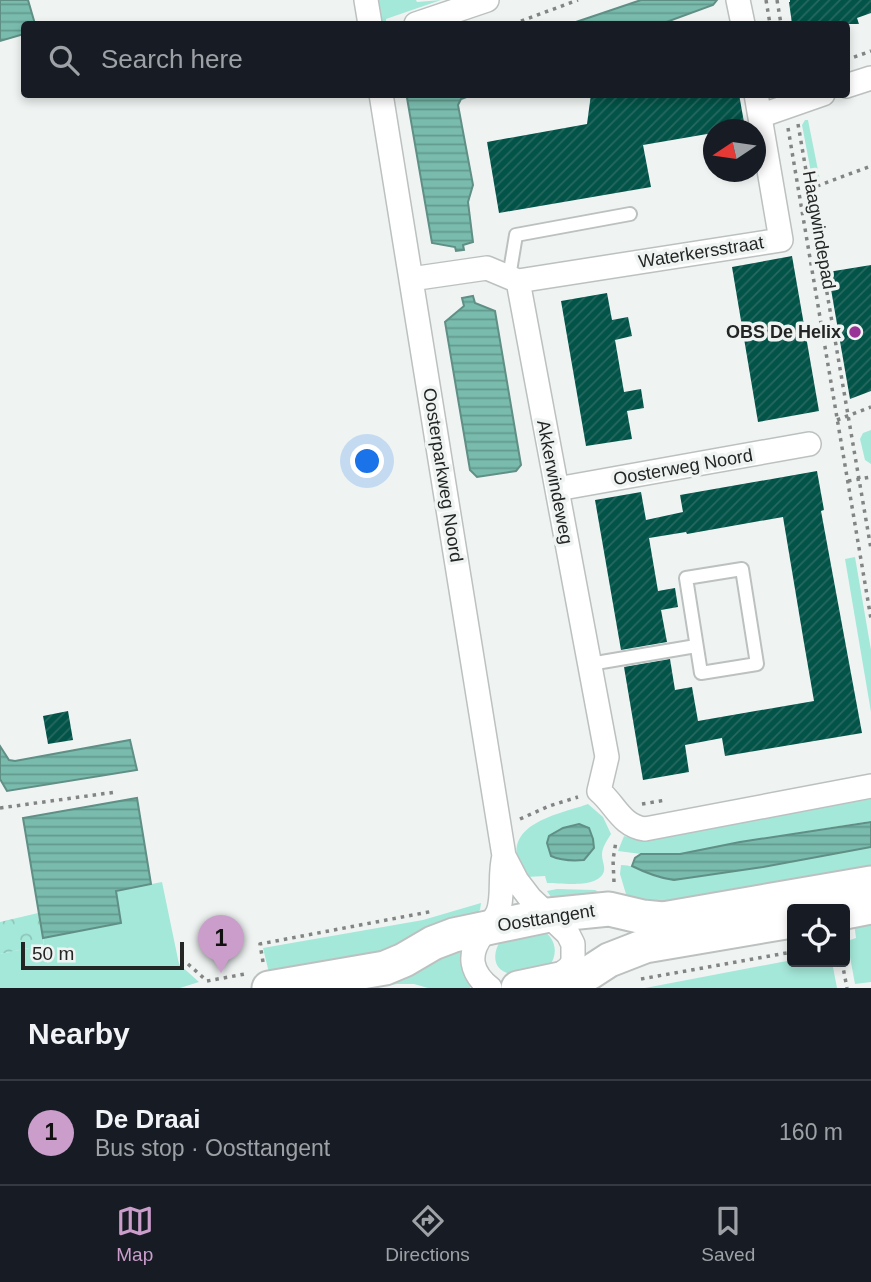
<!DOCTYPE html>
<meta charset="utf-8">
<style>
:root{--surface:#171b24;--page:#20242c;--text:#f1f3f6;--muted:#9ea1a6;--line:#363941;--accent:#ca9dcb}
body{margin:0;font-family:Arial,sans-serif;background:var(--page);color:var(--text)}
.controls{position:absolute;right:21px;bottom:21px;display:grid;overflow:hidden;border-radius:7px;box-shadow:0 4px 10px #0003}
.controls button{width:63px;height:63px;display:grid;place-items:center;padding:0;border:0;border-bottom:2px solid var(--line);background:var(--surface);color:var(--text);font:35px sans-serif}
.compass{position:absolute;left:703px;top:119px;width:63px;height:63px;border-radius:50%;background:var(--surface);box-shadow:0 4px 10px #0003;rotate:257deg}
.scale{position:absolute;left:21px;bottom:18px;width:163px;box-sizing:border-box;padding-left:7px;border:4px solid #242525;border-top:0;font-size:19px;line-height:24px;white-space:nowrap;color:#242525;-webkit-text-stroke:5px #eff4f3;paint-order:stroke}
.you{position:absolute;left:368px;top:462px;width:24px;height:24px;margin:-18px;border:5px solid #fff;border-radius:50%;background:#1a73e8;box-shadow:0 0 0 10px #1a73e833}
.badge{display:grid;place-items:center;width:46px;height:46px;border-radius:50%;background:var(--accent);color:#111;font-size:23px;font-weight:700}
.pin{position:absolute;translate:-50% -58px;filter:drop-shadow(0 2px 4px #0008)}
.pin::after{content:'';position:absolute;top:37px;width:24px;height:21px;background:inherit;clip-path:polygon(0 0,100% 0,50% 100%)}
.list{margin:0;padding:0;list-style:none}
h2{display:flex;justify-content:space-between;align-items:center;height:91px;margin:0;padding:0 28px;font-size:30px}
h2 small{font-size:23px;font-weight:400;color:var(--muted)}
.list li{display:grid;grid-template-columns:46px 1fr auto;gap:21px;align-items:center;box-sizing:border-box;height:105px;padding:0 28px;border-top:2px solid var(--line)}
.list b{display:block;font-size:26px;white-space:nowrap}
.list p{margin:0;font-size:23px;white-space:nowrap;color:var(--muted)}
.list em{font-size:23px;font-style:normal;color:var(--muted)}
.icon{flex:none;width:38px;height:38px;fill:none;stroke:currentColor;stroke-width:2;stroke-linecap:round;stroke-linejoin:round}
.map{position:relative;flex:none;width:871px;height:988px;overflow:hidden}
.search{position:absolute;background:var(--surface);box-shadow:0 4px 10px #0003;left:21px;right:21px;top:21px;height:77px;display:flex;align-items:center;gap:18px;box-sizing:border-box;padding:0 24px;border-radius:7px;color:var(--muted);font-size:26px}
.sheet{height:196px;background:var(--surface)}
nav{display:flex;justify-content:space-around;align-items:center;box-sizing:border-box;height:98px;border-top:2px solid var(--line);background:var(--surface);font-size:19px;color:var(--muted)}
nav a{display:grid;justify-items:center;gap:4px}
nav .on{color:var(--accent)}
.map>svg:first-child{display:block}
.grass{fill:#a4e8d9;fill-rule:evenodd}
.forest{fill:url(#forest-crowns)}
.water{fill:url(#water-rules);stroke:#608f85;stroke-width:2}
.building{fill:url(#building-hatch)}
.lines{fill:none;stroke-linecap:round;stroke-linejoin:round}
.lane-casing{stroke:#bcc1c0;stroke-width:16}
.street-casing{stroke:#bcc1c0;stroke-width:26}
.secondary-casing{stroke:#bcc1c0;stroke-width:37}
.path{stroke:#838585;stroke-width:3.5;stroke-dasharray:3.5 5;stroke-linecap:butt}
.lane{stroke:#fff;stroke-width:12}
.street{stroke:#fff;stroke-width:23}
.secondary{stroke:#fff;stroke-width:33}
.poi-dot{fill:#9a3396;stroke:#eff4f3;stroke-width:2.5}
.labels{text-anchor:middle;stroke-width:7;stroke-linejoin:round;paint-order:stroke}
.street-label{font-size:18px;fill:#242525;stroke:#eff4f3}
.poi-label{font-size:18px;font-weight:bold;fill:#242525;stroke:#eff4f3;text-anchor:end}
</style>
<div class="map">
<svg width="871" height="988" viewBox="0 0 871 988">
<defs>
<pattern id="forest-crowns" width="20" height="18" patternUnits="userSpaceOnUse" patternTransform="scale(1.75)"><rect width="20" height="18" fill="#a4e8d9"/><path d="M2 6a3 3 0 1 1 6 0M12 15a3 3 0 1 1 6 0" fill="none" stroke="#8dc7ba"/></pattern>
<pattern id="water-rules" width="6" height="5" patternUnits="userSpaceOnUse" patternTransform="scale(1.75)"><rect width="6" height="5" fill="#79bcae"/><path d="M0 2.5h6" fill="none" stroke="#63998d"/></pattern>
<pattern id="building-hatch" width="6" height="6" patternUnits="userSpaceOnUse" patternTransform="scale(1.75)"><rect width="6" height="6" fill="#025348"/><path d="M-1 1l2-2M0 6l6-6M5 7l2-2" fill="none" stroke="#276860"/></pattern>
</defs>
<rect width="100%" height="100%" fill="#eff4f3"/>
<path class="grass" d="M 375,0 L 416,0 L 417,2 L 441,0 L 386,19 L 386,24 L 379,24 Z
M 805,120 L 808,120 L 820,180 L 813,183 L 802,125 Z
M 871,430 L 871,464 L 865,460 L 860,439 L 863,433 Z
M 855,557 L 871,650 L 871,712 L 845,559 Z
M 871,799 L 871,821 L 740,842 L 680,854 L 641,854 L 618,851 L 624,836 L 635,839 Z
M 588,804 L 603,817 L 611,834 C 607,841 602,847 602,855 C 602,861 605,865 604,871 C 599,889 562,883 547,883 L 545,876 L 527,877 C 524,871 518,863 517,857 C 511,821 564,813 588,804 ZM 563,828 L 594,848 L 584,859 Z
M 871,847 L 871,873 L 680,907 L 628,901 L 620,874 L 621,865 C 631,865 635,868 644,872 C 654,877 664,879 674,880 L 763,867 Z
M 162,882 L 179,964 L 199,982 L 180,988 L 0,988 L 0,954 L 44,945 L 43,938 L 121,923 L 116,891 Z
M 557,889 L 595,890 L 604,895 L 558,901 L 551,897 L 547,891 Z
M 481,903 L 480,910 L 467,921 L 396,954 L 269,973 L 263,948 L 423,920 Z
M 871,919 L 871,982 L 855,984 L 847,941 L 856,938 L 854,924 Z
M 541,929 C 556,938 559,953 549,967 C 538,969 525,975 514,974 C 493,973 491,954 501,940 Z
M 460,939 L 472,985 L 470,988 L 428,988 L 414,984 L 397,984 L 371,988 L 358,988 Z
M 792,960 L 792,962 L 832,962 L 837,988 L 645,988 Z"/>
<path class="forest" d="M 38,913 L 44,945 L 0,954 L 0,922 Z"/>
<path class="water" d="M 0,0 L 28,0 L 35,24 L 24,24 L 24,34 L 0,41 Z
M 641,0 L 717,0 L 713,5 L 661,24 L 570,24 Z
M 411,95 L 472,95 L 461,99 L 458,105 L 473,185 L 468,202 L 473,242 L 463,245 L 464,250 L 456,251 L 455,247 L 432,243 L 407,98 Z
M 473,296 L 475,303 L 495,311 L 521,465 L 516,471 L 477,477 L 470,470 L 445,322 L 464,306 L 462,298 Z
M 130,740 L 137,770 L 7,791 L 0,779 L 0,746 L 9,760 L 15,761 Z
M 137,798 L 151,884 L 116,891 L 121,923 L 43,938 L 23,818 Z
M 871,822 L 871,847 L 763,867 L 674,880 C 658,878 646,873 632,866 L 635,858 L 641,854 L 680,854 L 740,842 Z
M 579,824 L 589,828 L 593,839 L 594,848 L 584,860 C 572,861 562,861 551,856 L 547,843 L 549,836 L 563,828 Z"/>
<path class="building" d="M 790,0 L 871,0 L 871,13 L 857,18 L 859,24 L 792,24 L 789,2 L 790,2 Z
M 591,94 L 739,94 L 745,128 L 713,130 L 713,133 L 643,145 L 651,187 L 499,213 L 487,142 L 587,124 Z
M 792,256 L 819,411 L 758,422 L 732,267 Z
M 871,265 L 871,391 L 850,399 L 828,272 Z
M 607,293 L 612,320 L 628,317 L 632,336 L 615,340 L 624,392 L 641,389 L 644,408 L 627,411 L 632,439 L 586,446 L 561,301 Z
M 817,471 L 824,510 L 821,511 L 862,733 L 725,756 L 722,738 L 685,745 L 689,772 L 643,780 L 624,667 L 670,659 L 675,690 L 692,687 L 698,721 L 814,701 L 804,643 L 783,517 L 687,534 L 686,532 L 649,538 L 658,591 L 675,588 L 678,607 L 661,610 L 667,642 L 621,650 L 595,500 L 641,492 L 646,520 L 683,512 L 680,495 Z
M 68,711 L 73,740 L 48,744 L 43,716 Z"/>
<g class="lines">
<defs>
<path id="lane" d="M 509,277 L 516,235 L 630,214
M 742,569 L 757,664 L 701,673 L 686,578 Z
M 590,664 L 696,646"/>
<path id="street" d="M 366,0 L 370,24
M 738,0 L 743,24
M 416,24 L 487,0
M 846,86 L 871,78
M 381,94 L 504,856 L 517,881 L 530,898 L 568,934 L 573,944 L 573,962 L 569,968 L 552,981
M 760,116 L 823,94
M 411,279 L 487,268 L 518,281 L 607,757 L 599,791 C 615,804 621,826 645,829 L 871,786
M 518,281 L 781,240 L 756,94
M 557,489 L 809,444
M 490,988 C 471,973 467,955 482,935 C 488,927 494,921 498,912 C 504,897 499,874 504,856"/>
<path id="secondary" d="M 845,912 L 871,907
M 269,988 L 385,968 L 404,960 L 433,943 L 454,935 L 549,915 L 609,909 L 643,917 L 663,919 L 871,883
M 518,988 L 589,973 L 609,960 L 645,946 L 792,921"/>
</defs>
<use href="#lane" class="lane-casing"/>
<use href="#street" class="street-casing"/>
<use href="#secondary" class="secondary-casing"/>
<path class="path" d="M 766,0 L 770,24
M 777,0 L 781,24
M 513,24 L 578,0
M 846,60 L 871,51
M 798,124 L 871,549
M 788,128 L 871,619
M 809,189 L 871,166
M 837,420 L 871,407
M 848,481 L 871,477
M 642,804 L 666,800
M 0,808 L 116,792
M 520,819 L 549,806 L 578,797
M 614,882 L 613,860 L 616,841
M 263,962 L 260,944 L 434,911
M 842,962 L 847,988
M 188,964 L 207,981 L 245,974
M 641,979 L 792,952"/>
<use href="#lane" class="lane"/>
<use href="#street" class="street"/>
<use href="#secondary" class="secondary"/>
</g>
<circle class="poi-dot" cx="855" cy="332" r="7"/>
<g class="labels">
<g class="street-label">
<text transform="translate(819 230) rotate(80)" y="6">Haagwindepad</text>
<text transform="translate(701 252) rotate(-9)" y="6">Waterkersstraat</text>
<text transform="translate(683 467) rotate(-10)" y="6">Oosterweg Noord</text>
<text transform="translate(443 475) rotate(81)" y="6">Oosterparkweg Noord</text>
<text transform="translate(555 482) rotate(79)" y="6">Akkerwindeweg</text>
<text transform="translate(546 918) rotate(-9)" y="6">Oosttangent</text>
</g>
<g class="poi-label">
<text x="841" y="338">OBS De Helix</text>
</g>
</g>
</svg>
<div class="controls">
<button><svg class="icon" aria-label="locate" viewBox="0 0 24 24"><circle cx="12" cy="12" r="6"/><path d="M12 2v4M12 18v4M2 12h4M18 12h4"/></svg></button>
</div>
<svg class="compass" viewBox="-18 -18 36 36"><path d="M0-13l5 13h-10z" fill="#e53935"/><path d="M0 13l5-13h-10z" fill="#9ea1a6"/></svg>
<div class="scale">50 m</div>
<div class="you"></div>
<div class="pin badge" style="left:221px;top:973px">1</div>
<div class="search"><svg class="icon" aria-label="search" viewBox="0 0 24 24"><circle cx="10" cy="10" r="6"/><path d="M15 15l6 6"/></svg>Search here</div>
</div>
<section class="sheet">
<h2>Nearby<small></small></h2>
<ul class="list">
<li><span class="badge">1</span><div><b>De Draai</b><p>Bus stop · Oosttangent</p></div><em>160 m</em></li>
</ul>
</section>
<nav>
<a class="on"><svg class="icon" aria-label="map" viewBox="0 0 24 24"><path d="M3 6l6-2 6 2 6-2v14l-6 2-6-2-6 2zM9 4v14M15 6v14"/></svg>Map</a>
<a><svg class="icon" aria-label="directions" viewBox="0 0 24 24"><path d="M12 3l9 9-9 9-9-9zM9 14v-3h6M13 9l2 2-2 2"/></svg>Directions</a>
<a><svg class="icon" aria-label="saved" viewBox="0 0 24 24"><path d="M7 4h10v16l-5-4-5 4z"/></svg>Saved</a>
</nav>
